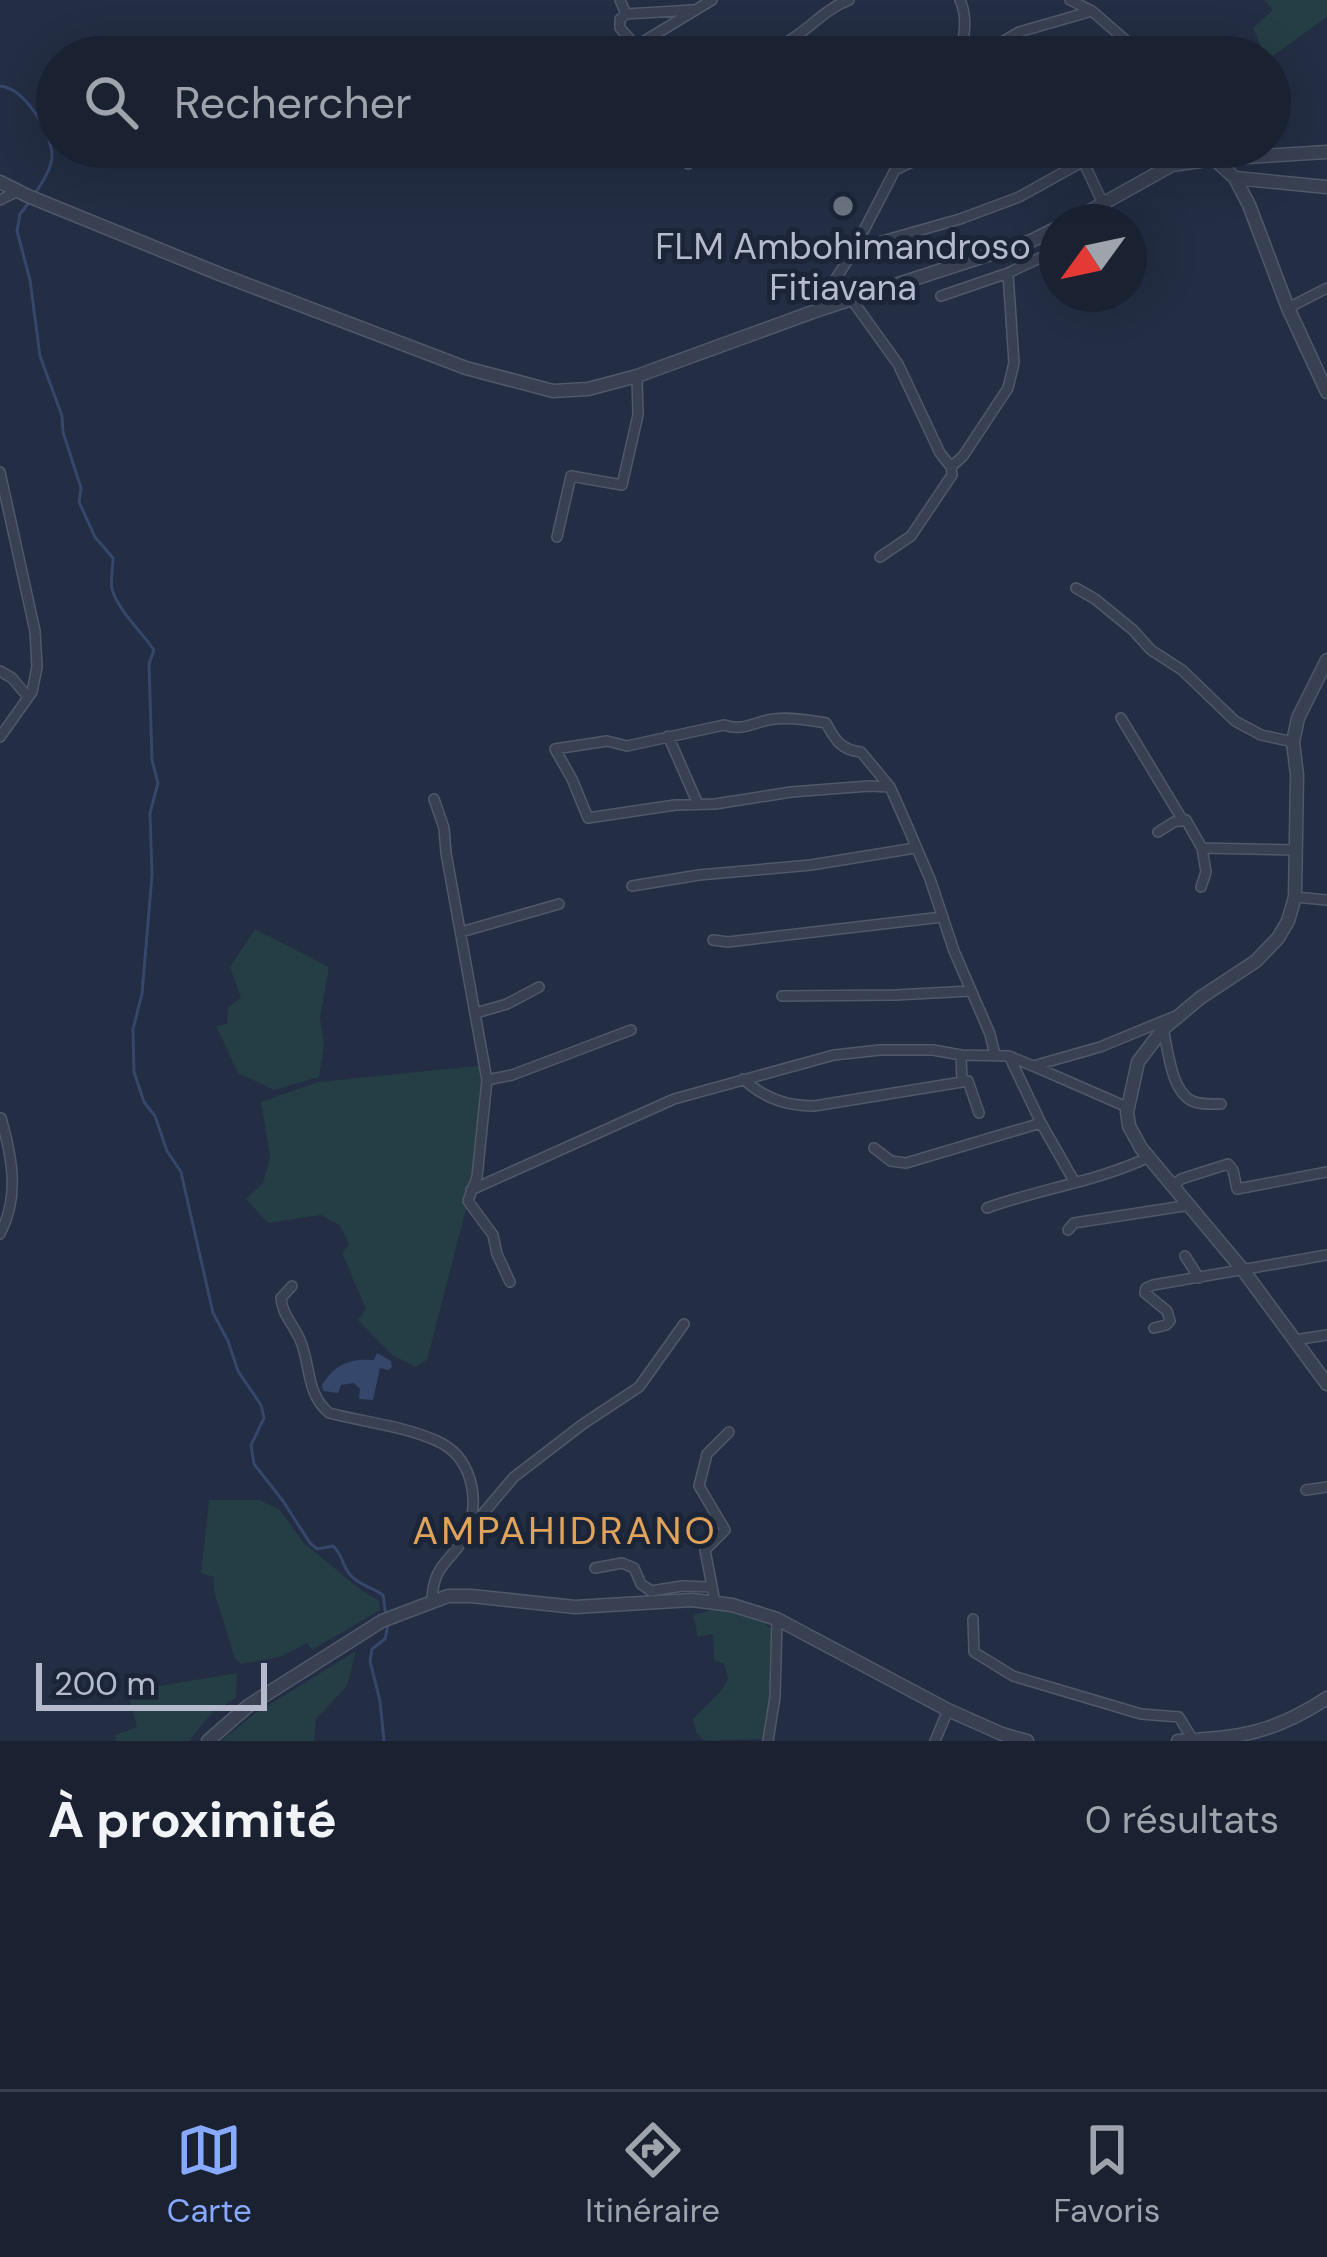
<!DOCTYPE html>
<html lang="fr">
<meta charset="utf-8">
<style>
:root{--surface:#1a2232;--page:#272f3e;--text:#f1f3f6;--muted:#9fa4ac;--line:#383f4d;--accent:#87a9ff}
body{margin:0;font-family:"DM Sans",sans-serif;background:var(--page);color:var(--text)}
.compass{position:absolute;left:1039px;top:204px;width:108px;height:108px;border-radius:50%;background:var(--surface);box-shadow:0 12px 48px #0002;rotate:237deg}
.scale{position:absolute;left:36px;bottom:30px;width:231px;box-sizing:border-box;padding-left:12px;border:6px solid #b5bbcd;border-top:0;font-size:33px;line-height:42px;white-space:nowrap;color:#b5bbcd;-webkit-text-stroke:9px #1c2538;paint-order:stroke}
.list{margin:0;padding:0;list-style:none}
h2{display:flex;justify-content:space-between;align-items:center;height:156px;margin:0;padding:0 48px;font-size:51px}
h2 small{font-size:39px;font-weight:400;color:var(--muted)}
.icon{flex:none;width:66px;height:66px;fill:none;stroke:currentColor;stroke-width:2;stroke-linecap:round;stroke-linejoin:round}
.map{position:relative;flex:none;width:1327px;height:1741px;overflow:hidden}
.search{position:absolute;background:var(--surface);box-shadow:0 12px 48px #0002;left:36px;right:36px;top:36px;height:132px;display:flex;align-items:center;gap:30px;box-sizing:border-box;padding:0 42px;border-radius:66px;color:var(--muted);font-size:45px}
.sheet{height:348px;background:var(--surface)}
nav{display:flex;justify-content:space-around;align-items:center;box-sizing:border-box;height:168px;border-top:3px solid var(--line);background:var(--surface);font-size:33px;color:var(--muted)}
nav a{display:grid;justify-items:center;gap:6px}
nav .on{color:var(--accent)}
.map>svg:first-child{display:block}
.green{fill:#253d44}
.water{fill:#35476b}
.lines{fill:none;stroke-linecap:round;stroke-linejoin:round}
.stream{stroke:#35476b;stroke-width:3}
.minor-casing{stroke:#50586a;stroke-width:12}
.tertiary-casing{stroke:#50586a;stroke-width:15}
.minor{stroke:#384052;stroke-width:9}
.tertiary{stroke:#384052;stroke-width:12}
.worship-dot{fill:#6b7280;stroke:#1c2538;stroke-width:4.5}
.labels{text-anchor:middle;stroke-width:10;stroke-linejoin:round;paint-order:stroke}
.poi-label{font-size:36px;fill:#b5bbcd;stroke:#1c2538}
.neighbourhood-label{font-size:39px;letter-spacing:3px;fill:#e0a35c;stroke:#1c2538}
</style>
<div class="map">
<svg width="1327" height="1741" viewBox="0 0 1327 1741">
<rect width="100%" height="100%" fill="#232d43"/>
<path class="green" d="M 1264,0 L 1327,0 L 1327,17 L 1270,58 L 1216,57 L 1221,52 L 1261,47 L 1253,28 L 1273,10 Z
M 255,929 L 329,967 L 320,1018 L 324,1046 L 319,1077 L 274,1090 L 238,1073 L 216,1026 L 227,1024 L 228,1007 L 241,998 L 230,967 Z
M 486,1065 L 471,1190 L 427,1360 L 416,1367 L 392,1355 L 358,1320 L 366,1309 L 342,1253 L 349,1244 L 340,1226 L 321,1215 L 268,1223 L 246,1199 L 263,1183 L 270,1157 L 261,1102 L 318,1082 Z
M 209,1500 L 260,1500 L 280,1510 L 304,1543 L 361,1590 L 379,1601 L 380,1610 L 312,1650 L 307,1643 L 280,1657 L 241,1664 L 235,1659 L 214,1591 L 214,1577 L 201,1573 Z
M 719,1608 C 739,1609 759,1616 773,1631 L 769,1701 L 763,1739 L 704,1741 L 696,1732 L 693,1719 L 720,1692 L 728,1679 L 724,1664 L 714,1660 L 713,1634 L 698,1637 L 693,1615 Z
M 356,1651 L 347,1686 L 316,1719 L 314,1741 L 221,1741 L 254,1714 Z
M 237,1673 L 236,1698 L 212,1713 L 189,1741 L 117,1741 L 115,1735 L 137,1727 L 128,1695 L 134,1690 Z"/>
<path class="water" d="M 377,1353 L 391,1361 L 392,1367 L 388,1370 L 380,1368 L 373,1400 L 359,1399 L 360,1389 L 354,1383 L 341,1385 L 338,1393 L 323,1391 L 322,1385 C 335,1364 350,1358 374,1360 Z"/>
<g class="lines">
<path class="stream" d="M 0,86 C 24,88 51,131 52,155 C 52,168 43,181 36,192
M 31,200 L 20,214 L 17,231 L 30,280 L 40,356 L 62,416 L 63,432 L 81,488 L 79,502 L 95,537 L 113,558 C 113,569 110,580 112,589 C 119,612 141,631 154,650 L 149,664 L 152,760 L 158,783 L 150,813 L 152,875 L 142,994 L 133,1029 L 134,1072 L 144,1102 L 155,1116 L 167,1151 L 181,1172 L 213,1313 L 228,1341 L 238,1371 L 261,1405 L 264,1418 L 251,1445 L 254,1464 L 283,1501 L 310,1543 L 317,1549 L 333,1546 C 343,1555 341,1562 348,1572 C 355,1583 373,1588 383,1595 L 386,1616
M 384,1741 L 380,1701 L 370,1661 L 372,1649 L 385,1639 L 388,1625"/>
<defs>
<path id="minor" d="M 620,0 L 626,14 L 620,19 L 620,28 L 636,46 L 665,55 L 690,57
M 1070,0 L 1092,11 L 1145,57
M 626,14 L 693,10
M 632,57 L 636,46 L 712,0
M 719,57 C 741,54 765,52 785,43 C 808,31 824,9 849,0
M 958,57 C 965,38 968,18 960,0
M 977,57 L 1019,32 L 1092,11
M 638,147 L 639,161
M 684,147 L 688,164
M 1071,147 L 1083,161 L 1107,212 L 1099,222
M 895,170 L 944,147
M 0,200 L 18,191
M 854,249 L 960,219 L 1019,197 L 1109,147
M 941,296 L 1008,273 L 1057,250
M 852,300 L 898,364 L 940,453 L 951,467 L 952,475 L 911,536 L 880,557
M 1288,308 L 1327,288
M 821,309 L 824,297 L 851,255 L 907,147
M 951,467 L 963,456 L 1008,388 L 1014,363 L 1008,273
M 0,472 L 35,631 L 37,667 L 32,692 L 0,737
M 557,537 L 571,476 L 622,485 L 638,415 L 637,376
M 1076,588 L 1095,599 L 1133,630 L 1151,650 L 1182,670 L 1235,721 L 1261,735 L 1293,742
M 0,671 L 12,678 L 28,697
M 1121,718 L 1182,819
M 668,736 L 698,804
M 890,787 L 869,786 L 791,792 L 715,804 L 675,805 L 588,818 L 572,779 L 555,749 L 607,741 L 627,746 L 724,725 C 744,732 755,721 774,719 C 791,717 809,720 826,723 C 835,740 841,750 861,752 L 890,787 L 906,823 L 930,879 L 954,951 L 990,1034 L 995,1055
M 434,799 L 444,828 L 446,853 L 487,1080 L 477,1177 L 468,1201 L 493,1235 L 497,1254 L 510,1282
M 1158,832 L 1174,822 L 1186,820 L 1202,848 L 1295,850
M 632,886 L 699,875 L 811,865 L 915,848
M 1201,887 L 1206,872 L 1202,848
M 1295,897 L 1327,900
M 461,932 L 559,904
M 713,940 L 728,942 L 942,917
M 782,996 L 896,995 L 970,991
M 476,1013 L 507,1004 L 539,987
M 1163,1029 C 1168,1049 1171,1091 1192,1101 C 1200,1105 1211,1104 1221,1104
M 961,1055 L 962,1082 L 968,1081 L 979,1113
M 1010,1058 L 1041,1123 L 1074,1181
M 1033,1066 L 1127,1107
M 743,1079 C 764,1098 786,1106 814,1106 L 962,1082
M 487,1080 L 512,1075 L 631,1030
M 874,1148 L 891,1161 L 906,1163 L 1041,1123
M 1173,1186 L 1181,1179 L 1228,1164 L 1233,1170 L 1237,1189 L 1327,1172
M 471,1190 L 674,1099 L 834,1055 L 880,1050 L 933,1050 L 961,1055 L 1009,1056 L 1033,1066 L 1100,1047 L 1173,1017
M 987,1208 C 1039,1189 1099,1181 1149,1157
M 1068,1230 L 1074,1223 L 1190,1205
M 0,1234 C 20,1196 12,1157 1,1118
M 1185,1256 L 1199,1278
M 292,1286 L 281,1298 C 282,1315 295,1326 301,1342 C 311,1368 306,1393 329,1413 C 364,1422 404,1426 437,1441 C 471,1456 480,1497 468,1529 C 455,1562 433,1560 432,1601
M 1154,1328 L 1166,1325 L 1170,1321 L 1167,1311 L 1145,1293 L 1146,1288 L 1153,1285 L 1327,1255
M 1294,1340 L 1327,1335
M 1306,1490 L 1327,1487
M 469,1530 L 514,1477 L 583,1424 L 639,1387 L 684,1324
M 595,1568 L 622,1563 L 634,1568 L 641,1584 L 651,1591 L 682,1586 L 712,1587
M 715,1602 L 705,1550 L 725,1530 L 699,1486 L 707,1454 L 729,1432
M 973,1619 L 974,1652 L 1013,1676 L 1141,1714 L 1179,1717 L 1193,1740
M 768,1741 L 775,1697 L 777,1619
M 935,1741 L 948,1710"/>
<path id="tertiary" d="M 1214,159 L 1235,178 L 1249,205 L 1288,308 L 1327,392
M 1235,178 L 1327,187
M 0,182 L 28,196 L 222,275 L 466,368 L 553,391 L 588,389 L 637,376 L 821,309 L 1031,241 L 1057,228
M 1070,222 L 1172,165 L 1214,159 L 1327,152
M 1327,660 L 1298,718 L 1293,742 L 1297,775 L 1295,897 L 1288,921 L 1278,938 L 1256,961 L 1200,998 L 1163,1029 L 1138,1062 L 1127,1112 L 1129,1126 L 1141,1148 L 1243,1270 L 1327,1384
M 208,1741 L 248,1706 L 382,1621 L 448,1596 L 471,1596 L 575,1607 L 692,1600 L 732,1605 L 777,1619 L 948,1710 L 1002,1734 L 1027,1741
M 1178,1741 C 1241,1737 1272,1734 1327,1698"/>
</defs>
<use href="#minor" class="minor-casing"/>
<use href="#tertiary" class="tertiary-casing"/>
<use href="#minor" class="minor"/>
<use href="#tertiary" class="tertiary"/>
</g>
<circle class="worship-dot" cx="843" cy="206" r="12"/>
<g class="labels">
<g class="poi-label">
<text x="843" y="259">FLM Ambohimandroso<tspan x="843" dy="41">Fitiavana</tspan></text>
</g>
<g class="neighbourhood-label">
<text x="565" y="1544">AMPAHIDRANO</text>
</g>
</g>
</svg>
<svg class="compass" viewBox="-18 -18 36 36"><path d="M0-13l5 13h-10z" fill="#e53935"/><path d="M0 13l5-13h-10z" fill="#9fa4ac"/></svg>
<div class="scale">200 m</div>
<div class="search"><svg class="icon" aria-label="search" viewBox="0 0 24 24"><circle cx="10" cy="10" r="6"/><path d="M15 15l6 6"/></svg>Rechercher</div>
</div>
<section class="sheet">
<h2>À proximité<small>0 résultats</small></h2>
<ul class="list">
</ul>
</section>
<nav>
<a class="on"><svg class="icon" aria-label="map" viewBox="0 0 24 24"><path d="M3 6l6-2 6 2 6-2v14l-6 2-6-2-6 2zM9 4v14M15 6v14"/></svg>Carte</a>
<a><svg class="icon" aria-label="directions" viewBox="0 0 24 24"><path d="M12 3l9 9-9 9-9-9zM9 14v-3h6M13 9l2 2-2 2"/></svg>Itinéraire</a>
<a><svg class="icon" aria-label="saved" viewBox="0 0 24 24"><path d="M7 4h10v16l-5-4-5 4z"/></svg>Favoris</a>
</nav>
